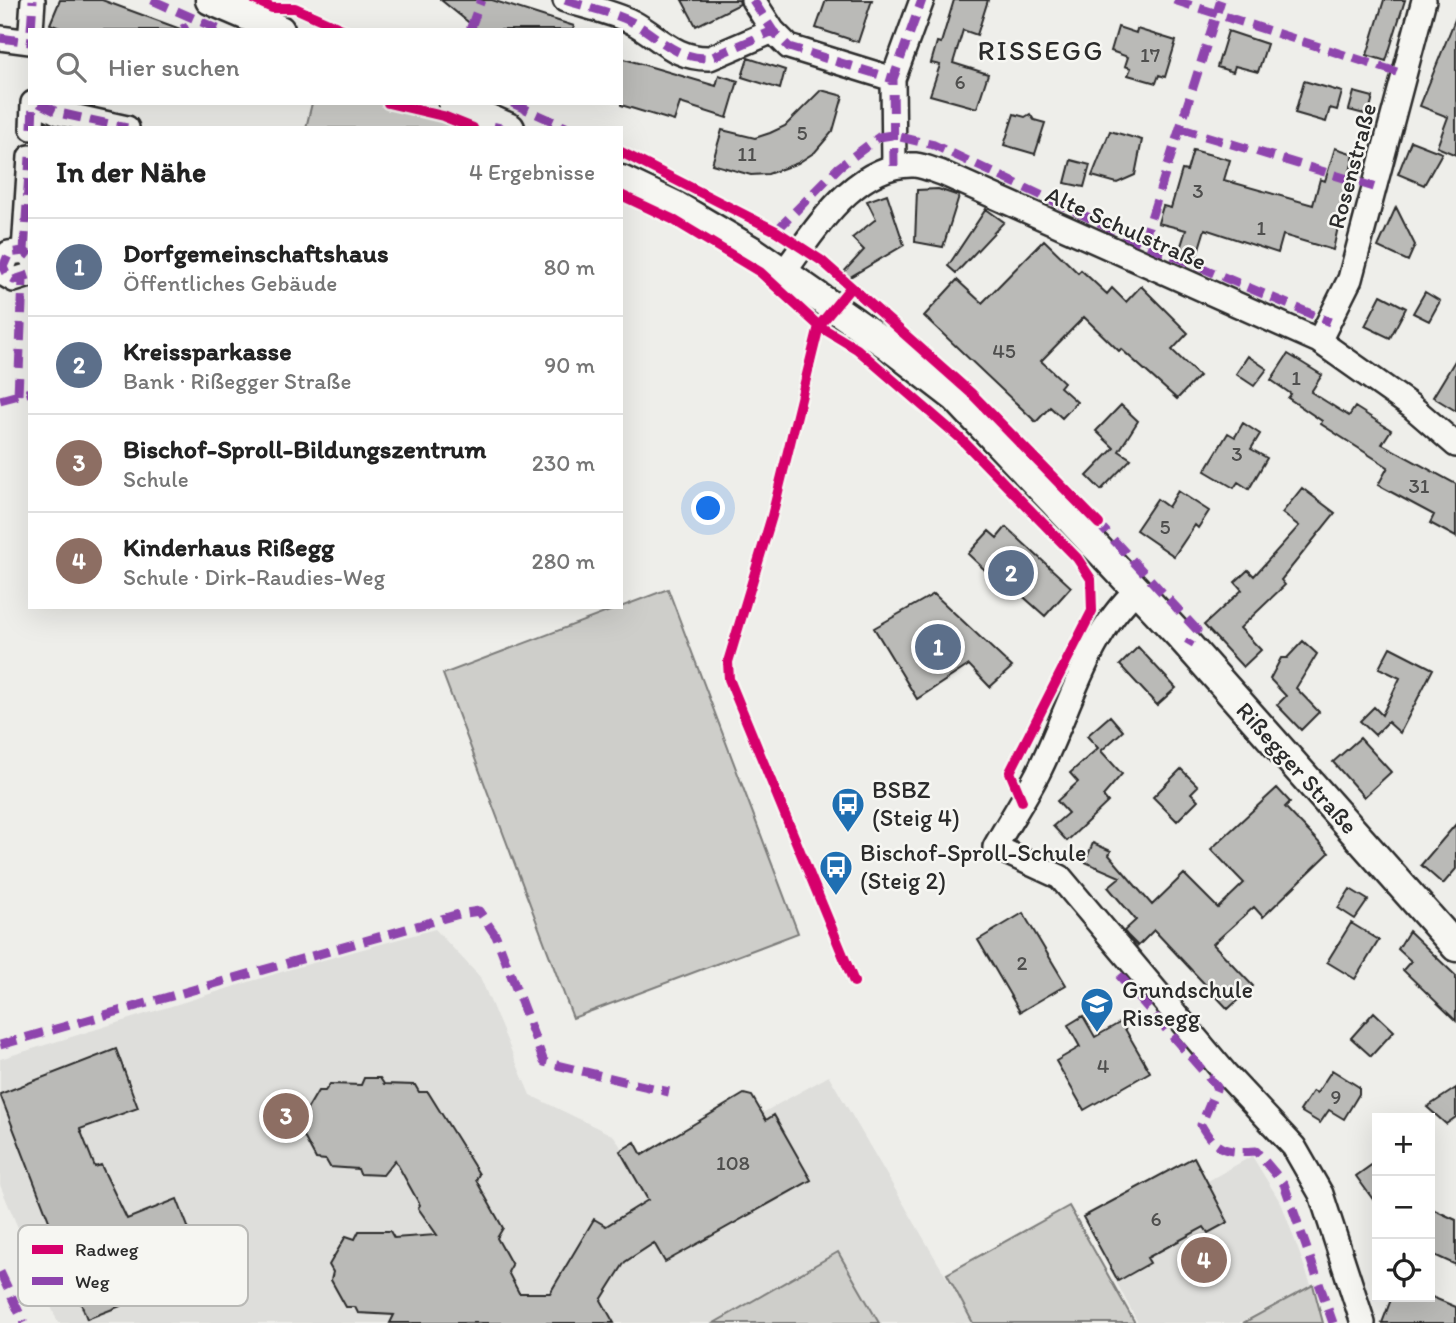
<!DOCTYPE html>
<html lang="de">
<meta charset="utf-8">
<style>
:root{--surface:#fff;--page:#f2f2f2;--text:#222;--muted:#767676;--line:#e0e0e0;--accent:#1f6fb2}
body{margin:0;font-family:Itim,sans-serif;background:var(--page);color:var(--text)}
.controls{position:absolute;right:21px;bottom:21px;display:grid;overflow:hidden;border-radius:0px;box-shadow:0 7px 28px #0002}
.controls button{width:63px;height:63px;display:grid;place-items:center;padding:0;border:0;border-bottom:2px solid var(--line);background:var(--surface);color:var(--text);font:35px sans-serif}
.you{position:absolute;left:709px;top:509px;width:24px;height:24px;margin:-18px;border:5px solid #fff;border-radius:50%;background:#1a73e8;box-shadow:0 0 0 10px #1a73e833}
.badge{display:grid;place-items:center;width:46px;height:46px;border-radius:50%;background:var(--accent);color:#fff;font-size:23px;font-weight:700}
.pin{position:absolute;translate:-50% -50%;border:4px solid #fff;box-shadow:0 2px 7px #0006}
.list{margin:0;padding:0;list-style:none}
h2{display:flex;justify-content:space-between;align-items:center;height:91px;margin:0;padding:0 28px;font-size:30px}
h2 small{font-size:23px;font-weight:400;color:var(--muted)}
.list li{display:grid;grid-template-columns:46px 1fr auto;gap:21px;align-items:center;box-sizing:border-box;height:98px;padding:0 28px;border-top:2px solid var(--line)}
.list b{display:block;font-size:26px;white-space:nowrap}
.list p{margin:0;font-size:23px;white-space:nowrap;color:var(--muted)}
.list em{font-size:23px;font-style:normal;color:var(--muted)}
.icon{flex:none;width:38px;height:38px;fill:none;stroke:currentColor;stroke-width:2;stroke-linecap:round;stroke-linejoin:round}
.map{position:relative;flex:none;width:1456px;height:1323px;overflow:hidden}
.search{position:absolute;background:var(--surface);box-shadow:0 7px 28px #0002;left:28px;top:28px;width:595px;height:77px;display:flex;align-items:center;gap:18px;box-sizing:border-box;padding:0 24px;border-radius:0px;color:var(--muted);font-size:26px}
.panel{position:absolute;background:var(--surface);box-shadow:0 7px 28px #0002;left:28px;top:126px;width:595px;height:483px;border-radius:0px}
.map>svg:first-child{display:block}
.built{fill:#dededb}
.green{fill:#cececa;stroke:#7c7c7a;stroke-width:2}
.building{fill:#babab7;stroke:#2b2b2b;stroke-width:2}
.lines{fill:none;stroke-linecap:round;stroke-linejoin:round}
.minor-casing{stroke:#2b2b2b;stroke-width:28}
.tertiary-casing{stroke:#2b2b2b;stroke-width:33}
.minor{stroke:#f6f6f2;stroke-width:23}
.tertiary{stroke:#f6f6f2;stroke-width:28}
.quiet{stroke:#8e44ad;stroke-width:9;stroke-dasharray:18 9;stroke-linecap:butt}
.cycleway-casing{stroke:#f6f6f2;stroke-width:15}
.cycleway{stroke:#d6006c;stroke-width:10}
.labels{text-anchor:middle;stroke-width:5;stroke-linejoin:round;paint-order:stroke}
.number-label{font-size:21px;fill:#4f4f4e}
.street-label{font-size:24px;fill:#2b2b2b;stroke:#f6f6f2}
.poi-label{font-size:24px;fill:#2b2b2b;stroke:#f6f6f2;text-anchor:start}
.quarter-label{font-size:28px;letter-spacing:2px;fill:#2b2b2b;stroke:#f6f6f2}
.key{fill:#f6f6f2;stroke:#b9b9b6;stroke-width:2}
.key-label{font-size:19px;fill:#2b2b2b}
</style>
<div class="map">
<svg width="1456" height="1323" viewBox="0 0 1456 1323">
<rect width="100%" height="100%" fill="#eeeeea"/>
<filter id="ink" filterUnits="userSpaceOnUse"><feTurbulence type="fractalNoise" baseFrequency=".0143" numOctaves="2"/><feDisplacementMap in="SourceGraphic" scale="14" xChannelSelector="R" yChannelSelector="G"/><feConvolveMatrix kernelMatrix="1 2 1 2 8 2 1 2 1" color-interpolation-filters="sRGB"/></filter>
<g filter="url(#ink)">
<path class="built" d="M 435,929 L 480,977 L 530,1095 L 614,1136 L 641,1180 L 829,1076 L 973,1323 L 58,1323 L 0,1185 L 0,1059 L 291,969 Z
M 1194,1156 L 1208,1181 L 1252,1156 L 1282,1205 L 1311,1285 L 1239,1323 L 1138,1323 L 1082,1217 Z"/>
<path class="green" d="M 312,103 L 381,103 L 467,128 L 306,128 Z
M 668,589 L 798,933 L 573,1018 L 443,674 Z
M 1069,1206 L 1135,1323 L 973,1323 L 947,1274 Z
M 838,1252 L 879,1323 L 714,1323 Z
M 1313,1285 L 1323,1323 L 1243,1323 Z"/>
<path class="building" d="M 60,0 L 102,0 L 183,30 L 65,30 L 50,24 Z
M 441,0 L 492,0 L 574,26 L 573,30 L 478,30 Z
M 682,0 L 739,0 L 740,4 L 696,26 Z
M 826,0 L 872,0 L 858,42 L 816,28 Z
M 954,0 L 988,0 L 977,35 L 963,30 L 953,63 L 988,74 L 977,108 L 930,95 L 940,65 L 931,63 L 937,42 L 941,43 Z
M 1384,0 L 1405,0 L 1386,61 L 1367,55 Z
M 1456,17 L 1456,155 L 1437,147 L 1448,117 L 1420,106 Z
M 1118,27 L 1136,33 L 1137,29 L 1176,41 L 1165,77 L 1159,75 L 1156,83 L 1128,75 L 1131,68 L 1125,66 L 1128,57 L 1111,51 Z
M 1228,31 L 1267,44 L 1258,72 L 1235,66 L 1233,72 L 1217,67 Z
M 621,58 L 716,86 L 719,75 L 738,81 L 727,118 L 680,103 L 674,121 L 621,105 Z
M 748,58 L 785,70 L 780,89 L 742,77 Z
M 1304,81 L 1342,92 L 1337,110 L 1330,108 L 1326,122 L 1295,113 Z
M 821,90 L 843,96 L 833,131 L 815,152 L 798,163 L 768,174 L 751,175 L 712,164 L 722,130 L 755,138 L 770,133 L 785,126 Z
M 1354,92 L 1373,97 L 1368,115 L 1349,110 Z
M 1014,114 L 1025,117 L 1030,114 L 1034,120 L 1045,123 L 1035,154 L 1004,145 Z
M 1110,131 L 1142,140 L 1135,175 L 1117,183 L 1092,176 Z
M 1411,141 L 1442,153 L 1424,185 L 1398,174 Z
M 1335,148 L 1354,154 L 1333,250 L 1283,235 L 1278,253 L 1205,229 L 1197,255 L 1180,249 L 1186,230 L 1158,223 L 1163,206 L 1171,208 L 1182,170 L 1187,171 L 1193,150 L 1230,160 L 1224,180 L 1313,205 L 1320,179 L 1325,181 Z
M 1071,160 L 1090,165 L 1084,187 L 1065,183 Z
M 938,189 L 959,196 L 943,247 L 915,242 L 917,190 Z
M 887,194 L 904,245 L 845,280 L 841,275 L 864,250 L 852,238 L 876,219 L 867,201 Z
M 1396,207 L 1415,245 L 1408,261 L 1378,247 Z
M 986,209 L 1004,222 L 956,273 L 948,266 Z
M 1044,240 L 1078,273 L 1081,270 L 1107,294 L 1112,288 L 1126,302 L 1141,286 L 1188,333 L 1172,350 L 1199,376 L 1177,399 L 1121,349 L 1119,351 L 1084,317 L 1041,361 L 1064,382 L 1060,387 L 1077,402 L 1062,418 L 1050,407 L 1036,422 L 924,316 L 957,280 L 982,303 Z
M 1425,292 L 1440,301 L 1429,321 L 1413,313 Z
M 1381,295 L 1406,308 L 1390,338 L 1365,326 Z
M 1288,354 L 1322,375 L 1311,392 L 1349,416 L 1355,407 L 1391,430 L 1382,444 L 1456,484 L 1456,537 L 1430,523 L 1434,515 L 1378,485 L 1388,467 L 1321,424 L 1322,421 L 1288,398 L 1291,394 L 1271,380 Z
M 1248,356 L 1267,369 L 1254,386 L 1236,374 Z
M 1456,359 L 1456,411 L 1433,397 Z
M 1121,405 L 1138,421 L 1119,451 L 1131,459 L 1101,490 L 1087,476 L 1114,448 L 1096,431 Z
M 1243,423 L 1260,434 L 1251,449 L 1267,458 L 1249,489 L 1238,482 L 1234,488 L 1205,471 L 1228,433 L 1235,437 Z
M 1302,488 L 1335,513 L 1281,580 L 1285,585 L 1240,628 L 1261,650 L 1243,667 L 1204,625 L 1242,590 L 1235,582 L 1248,570 L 1254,576 L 1299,526 L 1282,513 Z
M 1178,491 L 1209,511 L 1198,528 L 1195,525 L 1174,556 L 1136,530 L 1157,499 L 1168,507 Z
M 1006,527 L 1071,587 L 1045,616 L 989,566 L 985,570 L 968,554 L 989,531 L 997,538 Z
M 934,594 L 1012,667 L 990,687 L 969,665 L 917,699 L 874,628 Z
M 1303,641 L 1317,654 L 1296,688 L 1319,712 L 1301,730 L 1277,705 L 1286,696 L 1270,679 L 1281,658 L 1287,658 Z
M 1138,647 L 1176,688 L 1157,705 L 1120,665 Z
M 1390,647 L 1433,669 L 1400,733 L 1388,722 L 1375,735 L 1360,721 L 1374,707 L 1382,715 L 1400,678 L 1379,668 Z
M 1110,716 L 1123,731 L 1101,751 L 1122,774 L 1103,796 L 1108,802 L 1067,841 L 1053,826 L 1068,813 L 1057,801 L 1078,782 L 1070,773 L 1098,748 L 1087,736 Z
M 1360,738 L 1391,772 L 1364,797 L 1333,762 Z
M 1181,769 L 1198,786 L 1191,793 L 1198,800 L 1177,821 L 1153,797 Z
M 1277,788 L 1290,802 L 1285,807 L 1329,853 L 1263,917 L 1254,907 L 1213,944 L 1253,986 L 1228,1009 L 1154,930 L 1138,946 L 1128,936 L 1124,931 L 1136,920 L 1108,887 L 1120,877 L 1085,862 L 1093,843 L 1111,851 L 1109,855 L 1152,905 L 1184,874 L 1218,908 L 1244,883 L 1211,849 Z
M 1456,824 L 1456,869 L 1443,884 L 1421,865 Z
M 1350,889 L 1368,900 L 1355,919 L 1338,908 Z
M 1023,913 L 1066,985 L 1020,1012 L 978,940 Z
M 1351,923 L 1379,940 L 1355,979 L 1327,962 Z
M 1409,931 L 1456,976 L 1456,1021 L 1403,970 L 1411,961 L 1398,949 Z
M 1374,1012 L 1394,1031 L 1371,1056 L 1351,1038 Z
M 1083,1016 L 1095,1037 L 1121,1022 L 1150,1072 L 1084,1110 L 1056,1061 L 1080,1047 L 1068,1025 Z
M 116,1049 L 138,1108 L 80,1129 L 95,1167 L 101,1165 L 127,1219 L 177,1199 L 206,1273 L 87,1319 L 0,1094 Z
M 1332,1070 L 1359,1087 L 1359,1094 L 1344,1119 L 1329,1110 L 1320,1123 L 1300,1111 L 1313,1091 L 1317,1093 Z
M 364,1078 L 380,1078 L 384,1084 L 415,1085 L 419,1092 L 428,1092 L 479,1174 L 476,1180 L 503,1228 L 497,1238 L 512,1265 L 508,1272 L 519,1293 L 550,1293 L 594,1219 L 606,1226 L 648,1200 L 620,1151 L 635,1142 L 642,1155 L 744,1094 L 752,1096 L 766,1120 L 774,1115 L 811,1180 L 665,1262 L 654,1243 L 625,1262 L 601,1300 L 614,1323 L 390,1323 L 394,1315 L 358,1313 L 355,1307 L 346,1307 L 331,1280 L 333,1272 L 329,1265 L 346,1236 L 355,1239 L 359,1231 L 390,1231 L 394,1238 L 437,1235 L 418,1208 L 420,1205 L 395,1160 L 383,1175 L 360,1174 L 358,1169 L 330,1167 L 326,1160 L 316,1159 L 302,1133 L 307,1125 L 302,1118 L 318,1091 L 325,1091 L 330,1084 L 361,1085 Z
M 1456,1088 L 1456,1117 L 1446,1124 L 1427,1107 Z
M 1194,1157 L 1228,1222 L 1208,1233 L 1204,1227 L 1147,1258 L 1150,1263 L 1118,1281 L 1083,1217 Z
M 1377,1161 L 1377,1205 L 1356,1176 Z
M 1430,1208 L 1456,1220 L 1456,1265 L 1430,1253 Z
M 1392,1297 L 1432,1297 L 1456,1307 L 1456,1323 L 1382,1323 Z"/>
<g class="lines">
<defs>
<path id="minor" d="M 565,0 C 586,7 612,12 632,22 C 660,37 674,59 710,58 L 773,31
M 753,0 L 773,31 L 789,47 L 893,79
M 31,30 L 33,0
M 0,38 L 30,42
M 39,103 L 59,113 L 127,128
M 32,128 L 33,103
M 894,166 L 893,79 L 922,0
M 24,251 L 30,157
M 30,256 L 24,251 L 9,253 L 3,267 L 7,276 L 14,280 L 30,275
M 784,272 C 815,231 855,162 915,165 C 924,166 933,170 942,173 L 1319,341 L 1411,406 L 1456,445
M 1319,341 L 1350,279 L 1424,0
M 1137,590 C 1086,636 1069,712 1038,773 C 1025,798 1009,822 995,847 L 1060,877 L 1225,1073 L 1294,1147 L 1321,1194 L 1363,1323"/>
<path id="tertiary" d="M 210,0 L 280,30
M 453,103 L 510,128
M 621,180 L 676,206 L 754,252 L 886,344 L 956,398 L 1180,636 L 1456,947"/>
</defs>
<use href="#minor" class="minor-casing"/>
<use href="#tertiary" class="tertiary-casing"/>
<use href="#minor" class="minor"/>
<use href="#tertiary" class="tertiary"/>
<path class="quiet" d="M 152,0 L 220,30
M 565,0 C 586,7 612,12 632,22 C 660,37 674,59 710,58 L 773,31
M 753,0 L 773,31 L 789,47 L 893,79
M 1174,0 L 1403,74
M 182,29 L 188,26
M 31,30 L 33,0
M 470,30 L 481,0
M 0,38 L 30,42
M 39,103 L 59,113 L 127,128
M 512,103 L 568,128
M 32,128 L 33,103
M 498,128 L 499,123
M 1179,128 L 1374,187
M 894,166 L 893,79 L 922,0
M 776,231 L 839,167 L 879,137 L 892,135 L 934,145 L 1143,243 L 1330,322
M 1143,243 L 1221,0
M 24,251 L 30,157
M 29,275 L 14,280 L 7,276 L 3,267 L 9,253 L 24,251 L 30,256
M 18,395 L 23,280
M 0,400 L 30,392
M 1095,520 L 1197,630 L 1188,645
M 1119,975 L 1217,1087 L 1201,1125 C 1216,1151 1226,1153 1256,1151 L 1284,1184 L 1333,1323
M 0,1045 L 459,914 L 479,911 L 496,936 L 544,1062 L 669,1092
M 0,1272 L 24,1323"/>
<defs>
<path id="cycleway" d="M 255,0 L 272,8 L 295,8 L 344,30
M 388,103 L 443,116 L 473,128
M 621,152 L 776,231 L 822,261 L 971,393 L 1099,524
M 621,195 L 672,219 L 760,272 L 819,326 L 857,349 L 960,438 L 1077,558 L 1091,579 L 1092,611 L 1010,772 L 1022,801
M 851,287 L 819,326 L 772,516 L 728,662 L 729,679 L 854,982"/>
</defs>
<use href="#cycleway" class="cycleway-casing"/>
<use href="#cycleway" class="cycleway"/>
</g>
</g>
<defs>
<symbol id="bus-pin" viewBox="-11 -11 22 30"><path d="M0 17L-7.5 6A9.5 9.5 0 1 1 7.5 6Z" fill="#1f6fb2" stroke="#f6f6f2"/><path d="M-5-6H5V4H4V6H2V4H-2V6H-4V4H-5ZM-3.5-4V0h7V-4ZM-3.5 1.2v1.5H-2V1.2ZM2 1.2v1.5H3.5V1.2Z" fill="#fff"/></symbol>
<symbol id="school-pin" viewBox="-11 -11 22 30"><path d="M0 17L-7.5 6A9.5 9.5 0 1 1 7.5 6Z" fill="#1f6fb2" stroke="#f6f6f2"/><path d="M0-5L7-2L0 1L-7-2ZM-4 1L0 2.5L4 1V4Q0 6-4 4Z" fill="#fff"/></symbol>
</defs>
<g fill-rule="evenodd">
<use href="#bus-pin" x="829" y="785" width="38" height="52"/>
<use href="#bus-pin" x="817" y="848" width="38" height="52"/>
<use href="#school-pin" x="1078" y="985" width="38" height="52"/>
</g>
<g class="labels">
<g class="number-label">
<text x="1150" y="62">17</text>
<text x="960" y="89">6</text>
<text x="802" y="140">5</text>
<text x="747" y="161">11</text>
<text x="1198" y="198">3</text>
<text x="1261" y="235">1</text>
<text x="1004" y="358">45</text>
<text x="1296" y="385">1</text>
<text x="1237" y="461">3</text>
<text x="1419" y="493">31</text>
<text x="1165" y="534">5</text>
<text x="1022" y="970">2</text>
<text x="1103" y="1073">4</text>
<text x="1336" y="1104">9</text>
<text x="733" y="1170">108</text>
<text x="1156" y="1226">6</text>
</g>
<g class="street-label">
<text transform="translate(1352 166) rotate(-75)" y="8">Rosenstraße</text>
<text transform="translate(1126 228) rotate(24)" y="8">Alte Schulstraße</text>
<text transform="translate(1297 768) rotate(48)" y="8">Rißegger Straße</text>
</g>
<g class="poi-label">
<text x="872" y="798">BSBZ<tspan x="872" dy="28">(Steig 4)</tspan></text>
<text x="860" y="861">Bischof-Sproll-Schule<tspan x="860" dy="28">(Steig 2)</tspan></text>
<text x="1122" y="998">Grundschule<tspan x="1122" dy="28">Rissegg</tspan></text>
</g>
<g class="quarter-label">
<text x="1041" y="60">RISSEGG</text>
</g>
</g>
<rect x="18" y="1225" width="230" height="81" rx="10" class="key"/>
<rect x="32" y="1245" width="31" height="9" fill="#d6006c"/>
<rect x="32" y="1277" width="31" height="8" fill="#8e44ad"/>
<g class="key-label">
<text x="75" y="1256">Radweg</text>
<text x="75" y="1288">Weg</text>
</g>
</svg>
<div class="controls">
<button>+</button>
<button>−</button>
<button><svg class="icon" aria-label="locate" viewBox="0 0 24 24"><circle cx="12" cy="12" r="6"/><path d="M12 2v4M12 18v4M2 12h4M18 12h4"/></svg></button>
</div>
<div class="you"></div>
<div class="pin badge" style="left:938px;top:647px;background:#5c6f8a">1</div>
<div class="pin badge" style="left:1011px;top:573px;background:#5c6f8a">2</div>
<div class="pin badge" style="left:286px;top:1116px;background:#8d6e63">3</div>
<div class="pin badge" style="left:1204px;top:1260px;background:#8d6e63">4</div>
<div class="search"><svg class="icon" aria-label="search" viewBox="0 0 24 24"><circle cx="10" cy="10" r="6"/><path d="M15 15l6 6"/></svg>Hier suchen</div>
<section class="panel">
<h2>In der Nähe<small>4 Ergebnisse</small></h2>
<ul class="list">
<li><span class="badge" style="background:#5c6f8a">1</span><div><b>Dorfgemeinschaftshaus</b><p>Öffentliches Gebäude</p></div><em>80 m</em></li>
<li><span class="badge" style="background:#5c6f8a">2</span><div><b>Kreissparkasse</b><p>Bank · Rißegger Straße</p></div><em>90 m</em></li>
<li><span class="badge" style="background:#8d6e63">3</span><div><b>Bischof-Sproll-Bildungszentrum</b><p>Schule</p></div><em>230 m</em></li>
<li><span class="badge" style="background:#8d6e63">4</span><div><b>Kinderhaus Rißegg</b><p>Schule · Dirk-Raudies-Weg</p></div><em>280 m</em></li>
</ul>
</section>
</div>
